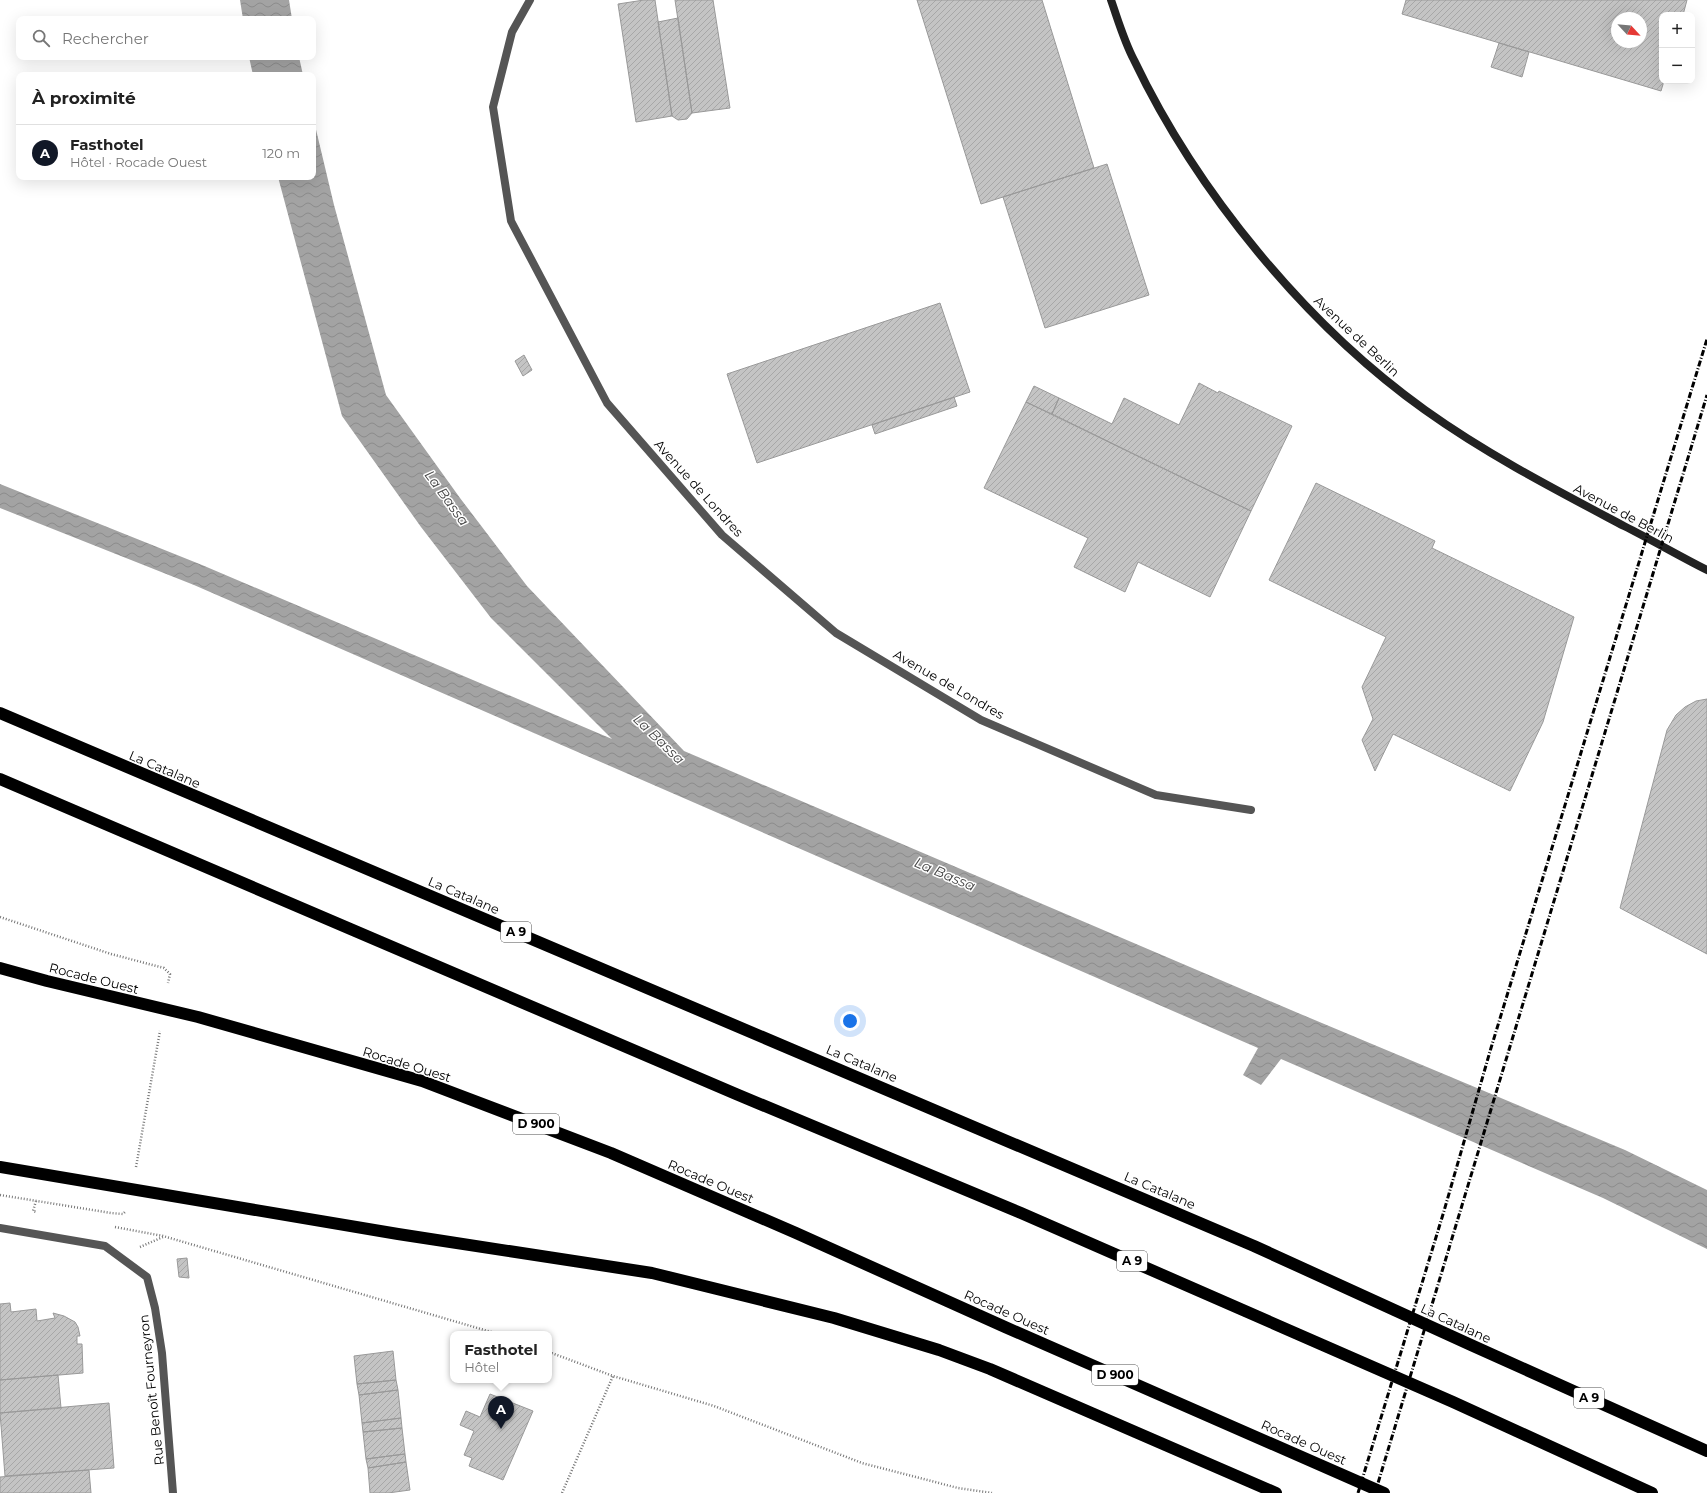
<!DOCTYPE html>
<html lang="fr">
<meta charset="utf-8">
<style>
:root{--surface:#fff;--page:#f2f2f2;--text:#222;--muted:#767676;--line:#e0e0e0;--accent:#111827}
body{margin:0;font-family:Montserrat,sans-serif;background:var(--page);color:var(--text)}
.controls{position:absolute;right:12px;top:12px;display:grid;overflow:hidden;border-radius:8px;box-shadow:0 4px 16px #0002}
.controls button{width:36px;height:36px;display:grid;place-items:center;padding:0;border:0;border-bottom:1px solid var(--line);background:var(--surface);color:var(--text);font:20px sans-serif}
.compass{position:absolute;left:1611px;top:12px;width:36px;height:36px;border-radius:50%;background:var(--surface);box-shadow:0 4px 16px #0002;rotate:116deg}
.you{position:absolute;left:850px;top:1021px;width:14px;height:14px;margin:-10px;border:3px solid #fff;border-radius:50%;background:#1a73e8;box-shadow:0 0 0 6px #1a73e833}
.badge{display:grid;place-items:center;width:26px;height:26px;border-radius:50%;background:var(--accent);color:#fff;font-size:13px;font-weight:700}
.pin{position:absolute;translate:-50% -33px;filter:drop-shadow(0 1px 2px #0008)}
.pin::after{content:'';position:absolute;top:21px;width:14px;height:12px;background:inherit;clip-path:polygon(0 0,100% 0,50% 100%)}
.popup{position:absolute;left:450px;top:1331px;width:102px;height:52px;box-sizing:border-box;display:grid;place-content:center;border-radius:8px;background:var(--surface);filter:drop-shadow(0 1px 3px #0005);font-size:13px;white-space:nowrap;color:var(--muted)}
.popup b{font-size:15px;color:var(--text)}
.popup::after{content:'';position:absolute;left:50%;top:100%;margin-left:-8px;border:8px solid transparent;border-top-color:var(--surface)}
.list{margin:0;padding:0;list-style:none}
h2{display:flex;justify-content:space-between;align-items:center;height:52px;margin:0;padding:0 16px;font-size:17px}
h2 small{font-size:13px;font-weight:400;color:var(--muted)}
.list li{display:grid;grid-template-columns:26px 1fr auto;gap:12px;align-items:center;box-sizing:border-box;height:56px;padding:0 16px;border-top:1px solid var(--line)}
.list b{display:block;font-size:15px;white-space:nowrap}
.list p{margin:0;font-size:13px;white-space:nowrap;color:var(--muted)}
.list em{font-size:13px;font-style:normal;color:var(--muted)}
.icon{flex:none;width:22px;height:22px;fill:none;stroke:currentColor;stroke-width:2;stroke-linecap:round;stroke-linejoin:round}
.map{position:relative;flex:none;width:1707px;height:1493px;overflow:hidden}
.search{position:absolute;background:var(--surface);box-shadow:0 4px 16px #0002;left:16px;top:16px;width:300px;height:44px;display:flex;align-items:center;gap:10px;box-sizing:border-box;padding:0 14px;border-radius:8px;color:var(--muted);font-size:15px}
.panel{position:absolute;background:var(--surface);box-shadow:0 4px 16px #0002;left:16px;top:72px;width:300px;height:108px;border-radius:8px}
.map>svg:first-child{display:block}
.water{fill:url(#water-waves)}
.building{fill:url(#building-hatch);stroke:#999;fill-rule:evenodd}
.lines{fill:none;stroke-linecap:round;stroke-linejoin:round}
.path{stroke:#777;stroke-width:2.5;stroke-dasharray:1 2;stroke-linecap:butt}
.street{stroke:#555;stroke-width:8}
.secondary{stroke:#222;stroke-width:8}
.highway{stroke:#000;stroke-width:12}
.rail{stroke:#000;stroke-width:3;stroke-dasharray:6 2 1 2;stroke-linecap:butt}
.labels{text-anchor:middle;stroke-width:3;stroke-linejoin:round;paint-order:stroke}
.shield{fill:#fff;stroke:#4c4c4c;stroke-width:1}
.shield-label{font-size:12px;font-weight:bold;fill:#000}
.street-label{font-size:13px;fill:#000;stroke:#fff}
.water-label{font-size:14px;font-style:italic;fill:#444;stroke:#fff}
</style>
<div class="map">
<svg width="1707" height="1493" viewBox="0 0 1707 1493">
<defs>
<pattern id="water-waves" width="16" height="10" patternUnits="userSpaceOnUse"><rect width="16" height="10" fill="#a3a3a3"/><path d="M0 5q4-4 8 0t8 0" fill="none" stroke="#8b8b8b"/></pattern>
<pattern id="building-hatch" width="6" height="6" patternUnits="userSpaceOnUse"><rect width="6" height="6" fill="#c4c4c4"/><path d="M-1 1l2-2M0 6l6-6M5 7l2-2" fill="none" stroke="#a7a7a7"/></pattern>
</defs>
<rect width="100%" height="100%" fill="#fff"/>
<path class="water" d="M 240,0 L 289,0 L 292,19 L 243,19 Z
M 249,57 L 299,57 L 303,75 L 253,75 Z
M 313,117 L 334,205 L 386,395 L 460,498 L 527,586 L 684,751 L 1298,1013 L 1625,1150 L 1707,1190 L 1707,1249 L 1603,1198 L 1281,1059 L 1261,1085 L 1243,1075 L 1258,1048 L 194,585 L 0,508 L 0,484 L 202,565 L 612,739 L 491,618 L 421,527 L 342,416 L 278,177 L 313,177 Z"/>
<path class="building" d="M 644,0 L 655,0 L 672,116 L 636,122 L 618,4 Z
M 675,0 L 713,0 L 730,108 L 692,113 Z
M 917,0 L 1042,0 L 1094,168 L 981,204 Z
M 1406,0 L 1687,0 L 1683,15 L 1662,15 L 1662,81 L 1664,81 L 1661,91 L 1402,14 ZM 1617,18 L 1641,18 L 1641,42 L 1617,42 Z
M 678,18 L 692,113 L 687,119 L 678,120 L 672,116 L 658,22 Z
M 1499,43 L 1529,52 L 1522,77 L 1491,67 Z
M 1107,164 L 1149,295 L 1045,328 L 1003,197 Z
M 940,303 L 970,392 L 757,463 L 727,374 Z
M 524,355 L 532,370 L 523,376 L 515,361 Z
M 1199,383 L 1218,393 L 1219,391 L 1292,426 L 1251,511 L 1052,414 L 1059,398 L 1112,424 L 1124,398 L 1179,425 Z
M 1034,386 L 1059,398 L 1052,414 L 1026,402 Z
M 954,397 L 957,406 L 875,434 L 872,425 Z
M 1026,402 L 1251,511 L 1210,597 L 1138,562 L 1125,592 L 1074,567 L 1088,538 L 984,488 Z
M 1316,483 L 1435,541 L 1432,548 L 1574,617 L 1543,722 L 1510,791 L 1393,734 L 1375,771 L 1362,740 L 1373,719 L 1362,687 L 1386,637 L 1269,580 Z
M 1707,699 L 1707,954 L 1620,908 L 1667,730 L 1676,715 L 1685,707 L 1696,701 Z
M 187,1258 L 189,1278 L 179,1277 L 177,1259 Z
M 10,1303 L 11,1312 L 36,1309 L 37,1321 L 55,1318 L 53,1313 L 64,1316 L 75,1322 L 78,1327 L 80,1336 L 77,1336 L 77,1344 L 82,1344 L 83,1373 L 0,1380 L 0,1304 Z
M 393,1351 L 396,1380 L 357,1384 L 354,1356 Z
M 58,1375 L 61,1408 L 0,1413 L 0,1380 Z
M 396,1380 L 398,1390 L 359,1395 L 357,1384 Z
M 398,1390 L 401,1418 L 362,1423 L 359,1395 Z
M 490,1394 L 533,1411 L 503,1480 L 469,1466 L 472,1458 L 464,1455 L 474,1431 L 460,1425 L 466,1411 L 480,1417 Z
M 109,1403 L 114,1468 L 5,1476 L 0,1413 Z
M 401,1418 L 402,1428 L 363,1432 L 362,1423 Z
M 402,1428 L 405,1454 L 366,1459 L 363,1432 Z
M 405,1454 L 406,1462 L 368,1468 L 366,1459 Z
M 406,1462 L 410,1490 L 388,1493 L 370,1493 L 368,1468 Z
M 89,1470 L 91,1493 L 0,1493 L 0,1477 Z"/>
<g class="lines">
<path class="path" d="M 0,917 L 111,954 L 164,968 L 170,974 L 168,983
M 136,1167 L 160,1031
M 0,1195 L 111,1213 L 123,1214 L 126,1211
M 36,1201 L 33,1211 L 36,1212
M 115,1227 L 163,1236 L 498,1334
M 140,1247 L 163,1237
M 549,1352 L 613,1376 L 714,1406 L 862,1463 L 958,1488 L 992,1493
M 562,1493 L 613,1376"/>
<path class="street" d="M 530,0 L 512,32 L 493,107 L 511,221 L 607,403 L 722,535 L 836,633 L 981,720 L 1156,795 L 1251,810
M 0,1228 L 105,1246 L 147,1277 L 155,1308 L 162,1353 L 173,1493"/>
<path class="secondary" d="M 1111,0 C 1118,20 1124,41 1134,60 C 1197,192 1306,325 1425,410 C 1488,455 1556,490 1624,526 C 1652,540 1679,556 1707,570"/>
<path class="highway" d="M 0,713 L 1254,1246 L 1471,1345 L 1707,1451
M 0,779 L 736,1094 L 1021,1213 L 1453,1402 L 1652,1493
M 0,968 L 47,981 L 198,1017 L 422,1081 L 611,1153 L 796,1233 L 1005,1327 L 1384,1493
M 0,1167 L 398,1234 L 652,1273 L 834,1318 L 939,1350 L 990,1369 L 1276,1493"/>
<path class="rail" d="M 1358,1493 L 1444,1211 L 1491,1048 L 1707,339
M 1375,1493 L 1707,395"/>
</g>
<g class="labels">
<g class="shield">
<rect x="501" y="922" width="30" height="20" rx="3"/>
<rect x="513" y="1114" width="46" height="20" rx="3"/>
<rect x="1117" y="1251" width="30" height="20" rx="3"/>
<rect x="1092" y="1365" width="46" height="20" rx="3"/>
<rect x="1574" y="1388" width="30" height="20" rx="3"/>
</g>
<g class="shield-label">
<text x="516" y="936">A 9</text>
<text x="536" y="1128">D 900</text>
<text x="1132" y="1265">A 9</text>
<text x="1115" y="1379">D 900</text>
<text x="1589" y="1402">A 9</text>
</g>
<g class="street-label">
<text transform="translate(1357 336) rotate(43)" y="5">Avenue de Berlin</text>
<text transform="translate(699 488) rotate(48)" y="5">Avenue de Londres</text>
<text transform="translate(1624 513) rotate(28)" y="5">Avenue de Berlin</text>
<text transform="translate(949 684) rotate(30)" y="5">Avenue de Londres</text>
<text transform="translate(165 769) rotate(23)" y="5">La Catalane</text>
<text transform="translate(464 895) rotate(23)" y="5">La Catalane</text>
<text transform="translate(94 978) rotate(14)" y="5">Rocade Ouest</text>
<text transform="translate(862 1063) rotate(23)" y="5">La Catalane</text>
<text transform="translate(407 1064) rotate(17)" y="5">Rocade Ouest</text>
<text transform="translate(711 1181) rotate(23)" y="5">Rocade Ouest</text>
<text transform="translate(1160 1190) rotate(23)" y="5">La Catalane</text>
<text transform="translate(1007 1312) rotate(24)" y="5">Rocade Ouest</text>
<text transform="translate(1456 1323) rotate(25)" y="5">La Catalane</text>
<text transform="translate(151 1390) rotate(-96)" y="5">Rue Benoît Fourneyron</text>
<text transform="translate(1304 1442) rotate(24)" y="5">Rocade Ouest</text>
</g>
<g class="water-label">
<text transform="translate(447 498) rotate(54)" y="5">La Bassa</text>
<text transform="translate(659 739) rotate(44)" y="5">La Bassa</text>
<text transform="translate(945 874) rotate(23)" y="5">La Bassa</text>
</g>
</g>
</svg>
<div class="controls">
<button>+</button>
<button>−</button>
</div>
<svg class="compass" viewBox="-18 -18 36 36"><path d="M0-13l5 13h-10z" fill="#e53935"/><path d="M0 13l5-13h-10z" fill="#767676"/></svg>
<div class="you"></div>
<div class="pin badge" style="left:501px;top:1429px">A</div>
<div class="popup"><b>Fasthotel</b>Hôtel</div>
<div class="search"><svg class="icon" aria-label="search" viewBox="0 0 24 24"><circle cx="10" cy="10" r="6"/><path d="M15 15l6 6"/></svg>Rechercher</div>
<section class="panel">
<h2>À proximité<small></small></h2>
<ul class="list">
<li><span class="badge">A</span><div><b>Fasthotel</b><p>Hôtel · Rocade Ouest</p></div><em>120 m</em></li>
</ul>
</section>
</div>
